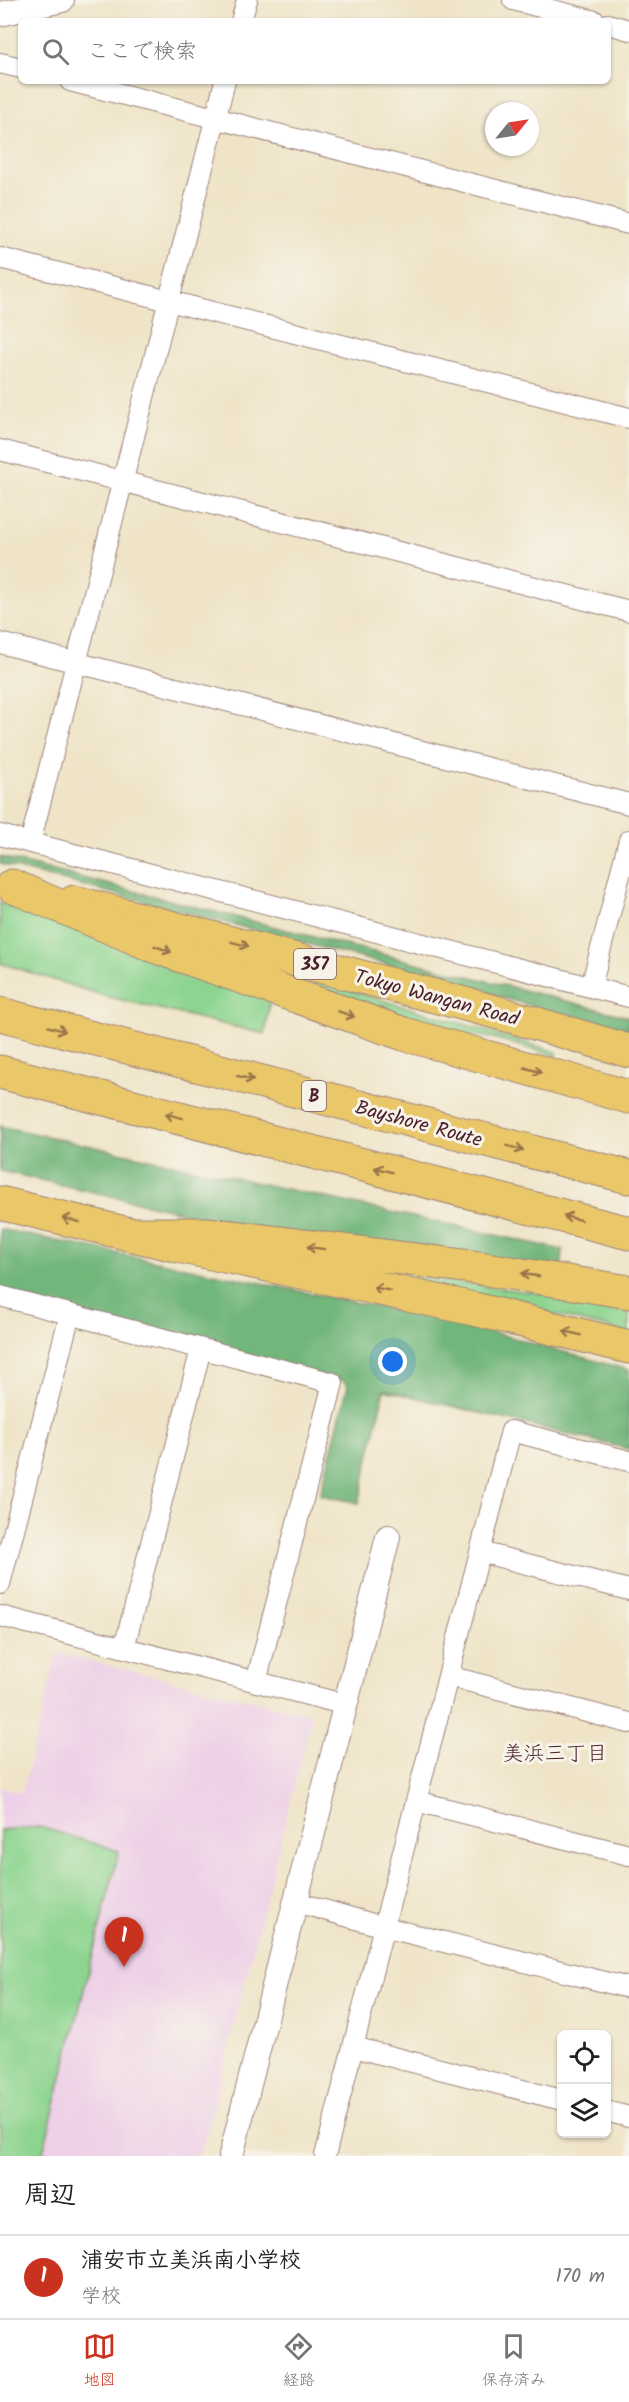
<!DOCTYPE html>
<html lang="ja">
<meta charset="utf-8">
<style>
:root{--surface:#fff;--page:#f2f2f2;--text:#202124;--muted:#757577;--line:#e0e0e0;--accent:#c8321e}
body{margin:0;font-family:Kalam,"Klee One",sans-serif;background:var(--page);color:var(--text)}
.controls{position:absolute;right:18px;bottom:18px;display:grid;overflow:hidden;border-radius:9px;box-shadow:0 2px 4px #0004}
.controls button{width:54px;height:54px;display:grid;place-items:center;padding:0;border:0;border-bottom:2px solid var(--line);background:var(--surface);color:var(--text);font:30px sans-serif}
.compass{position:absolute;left:485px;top:102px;width:54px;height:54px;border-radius:50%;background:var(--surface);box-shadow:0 2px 4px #0004;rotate:60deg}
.you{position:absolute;left:393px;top:1362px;width:21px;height:21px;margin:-15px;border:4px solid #fff;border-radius:50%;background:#1a73e8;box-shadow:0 0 0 9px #1a73e833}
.badge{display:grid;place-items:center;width:39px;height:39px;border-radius:50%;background:var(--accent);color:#fff;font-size:20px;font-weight:700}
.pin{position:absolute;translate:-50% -50px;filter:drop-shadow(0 2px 3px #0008)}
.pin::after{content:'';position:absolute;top:32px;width:21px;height:18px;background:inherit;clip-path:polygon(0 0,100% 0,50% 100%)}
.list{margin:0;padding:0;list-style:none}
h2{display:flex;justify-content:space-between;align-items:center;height:78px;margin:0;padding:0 24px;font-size:26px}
h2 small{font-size:20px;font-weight:400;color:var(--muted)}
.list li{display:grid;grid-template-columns:39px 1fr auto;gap:18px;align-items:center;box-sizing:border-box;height:84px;padding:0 24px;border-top:2px solid var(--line)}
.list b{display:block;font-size:22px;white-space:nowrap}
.list p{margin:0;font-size:20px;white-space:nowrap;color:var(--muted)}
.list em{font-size:20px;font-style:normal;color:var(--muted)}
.icon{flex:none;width:33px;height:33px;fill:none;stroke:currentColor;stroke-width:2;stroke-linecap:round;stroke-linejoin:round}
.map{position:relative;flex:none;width:629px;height:2156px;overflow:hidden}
.search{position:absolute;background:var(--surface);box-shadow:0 2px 4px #0004;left:18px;right:18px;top:18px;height:66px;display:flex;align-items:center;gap:15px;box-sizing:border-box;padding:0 21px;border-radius:9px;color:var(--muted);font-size:22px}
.sheet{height:162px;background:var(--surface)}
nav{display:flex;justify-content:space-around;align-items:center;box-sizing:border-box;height:84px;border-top:2px solid var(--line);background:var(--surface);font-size:16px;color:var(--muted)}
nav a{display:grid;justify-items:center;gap:3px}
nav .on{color:var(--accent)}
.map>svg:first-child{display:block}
.built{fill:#eed0e8}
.green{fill:#8cd48f;stroke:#6b7a5d;stroke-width:1.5}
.forest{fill:#71b67a;stroke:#5e6a52;stroke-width:1.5}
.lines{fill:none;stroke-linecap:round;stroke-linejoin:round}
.minor-casing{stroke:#9c8279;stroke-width:22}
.tertiary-casing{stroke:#9c8279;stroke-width:26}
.trunk-casing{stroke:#9c8279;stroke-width:35}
.motorway-casing{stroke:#9c8279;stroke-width:35}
.minor{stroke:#fff;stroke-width:20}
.tertiary{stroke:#fff;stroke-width:24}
.trunk{stroke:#eac769;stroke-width:33}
.motorway{stroke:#eac769;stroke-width:33}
.oneway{stroke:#9a734a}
.labels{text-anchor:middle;stroke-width:6;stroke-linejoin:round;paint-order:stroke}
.shield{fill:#f7f3e8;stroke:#7e5f64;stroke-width:1.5}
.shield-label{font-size:18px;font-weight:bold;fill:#4a1f2b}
.street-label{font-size:20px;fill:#4a1f2b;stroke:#f7f3e8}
.neighbourhood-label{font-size:21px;fill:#4a1f2b;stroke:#f7f3e8}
</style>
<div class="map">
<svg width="629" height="2156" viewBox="0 0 629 2156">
<rect width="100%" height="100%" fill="#f7f3e8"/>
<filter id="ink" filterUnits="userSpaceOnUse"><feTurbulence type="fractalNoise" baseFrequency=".0167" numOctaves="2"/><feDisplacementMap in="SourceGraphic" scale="12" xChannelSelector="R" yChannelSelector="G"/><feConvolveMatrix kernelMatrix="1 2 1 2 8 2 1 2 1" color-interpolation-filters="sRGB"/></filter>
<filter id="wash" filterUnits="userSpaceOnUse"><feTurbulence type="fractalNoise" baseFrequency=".008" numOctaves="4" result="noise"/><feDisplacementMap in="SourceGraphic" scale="24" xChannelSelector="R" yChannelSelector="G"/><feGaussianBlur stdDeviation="1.35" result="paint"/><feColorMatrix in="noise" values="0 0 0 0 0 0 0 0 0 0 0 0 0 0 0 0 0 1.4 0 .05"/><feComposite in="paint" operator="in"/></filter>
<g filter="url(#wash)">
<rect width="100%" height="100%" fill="#efe4c7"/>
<path class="built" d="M 57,1653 L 312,1715 L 205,2140 L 197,2156 L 0,2156 L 0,1787 L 22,1793 Z"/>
<path class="green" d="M 0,903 L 191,973 L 270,999 L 265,1034 L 105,996 L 0,963 Z
M 315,980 L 557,1052 L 556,1056 L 494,1038 L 455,1033 L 313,985 Z
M 387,1274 L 555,1295 L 629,1310 L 629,1333 Z
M 40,1827 L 119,1851 L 42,2156 L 0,2156 L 0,1830 Z"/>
<path class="forest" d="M 0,857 L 629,1017 L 629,1035 L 419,973 L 0,864 Z
M 0,1126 L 563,1250 L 561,1269 L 252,1228 L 0,1171 Z
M 0,1229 L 470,1326 L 629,1370 L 629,1449 L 384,1390 L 359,1503 L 320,1495 L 348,1386 L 343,1380 L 0,1296 Z"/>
</g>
<g filter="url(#ink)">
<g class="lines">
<defs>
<path id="minor" d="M 513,0 L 595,21
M 241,21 L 247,0
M 608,24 L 629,30
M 0,63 L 21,68
M 70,81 L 629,224
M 0,258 L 629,418
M 0,450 L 629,611
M 0,643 L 629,804
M 0,835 L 629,997
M 30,843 L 225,81
M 591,987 L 629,840
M 0,1296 L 333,1383 L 256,1682
M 480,1552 L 629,1590
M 0,1584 L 70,1314
M 0,1616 L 347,1705
M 124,1648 L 201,1349
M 448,1676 L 629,1723
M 416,1801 L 629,1855
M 296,1902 L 384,1927 L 629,1988
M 353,2047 L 562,2100
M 606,2111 L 629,2117
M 325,2156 L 511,1431 L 629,1461"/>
<path id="tertiary" d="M 0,14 L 62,0
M 231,2156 L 388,1537"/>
<path id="trunk" d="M 74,902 L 507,1015 L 629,1051
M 0,1203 L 183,1247 L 474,1309 L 629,1347"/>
<path id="motorway" d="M 12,886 L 159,948 L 404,1034 L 629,1097
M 0,1014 L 629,1177
M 0,1072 L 629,1233
M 128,1234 L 209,1234 L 480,1268 L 629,1292"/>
</defs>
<use href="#minor" class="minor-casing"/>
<use href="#tertiary" class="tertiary-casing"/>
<use href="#trunk" class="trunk-casing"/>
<use href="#motorway" class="motorway-casing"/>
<use href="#minor" class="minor"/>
<use href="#tertiary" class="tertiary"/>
<use href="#trunk" class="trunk"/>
<use href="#motorway" class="motorway"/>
</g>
<defs><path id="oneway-shaft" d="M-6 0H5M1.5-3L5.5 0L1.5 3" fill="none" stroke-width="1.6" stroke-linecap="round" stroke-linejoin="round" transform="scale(1.5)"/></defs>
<g class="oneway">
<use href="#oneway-shaft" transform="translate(240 944) rotate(14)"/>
<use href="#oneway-shaft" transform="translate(163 949) rotate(20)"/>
<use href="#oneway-shaft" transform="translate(346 1014) rotate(19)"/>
<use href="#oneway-shaft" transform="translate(57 1029) rotate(15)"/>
<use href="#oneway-shaft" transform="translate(533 1070) rotate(16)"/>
<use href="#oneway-shaft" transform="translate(245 1078) rotate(15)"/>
<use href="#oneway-shaft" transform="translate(174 1116) rotate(-166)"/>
<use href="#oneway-shaft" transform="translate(515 1148) rotate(15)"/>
<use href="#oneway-shaft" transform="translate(383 1170) rotate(-166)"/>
<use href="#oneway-shaft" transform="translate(572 1218) rotate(-166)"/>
<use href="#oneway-shaft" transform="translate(71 1220) rotate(-166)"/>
<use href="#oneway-shaft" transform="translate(316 1248) rotate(-173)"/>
<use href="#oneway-shaft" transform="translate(530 1275) rotate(-172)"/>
<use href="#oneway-shaft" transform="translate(382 1289) rotate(-168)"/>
<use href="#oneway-shaft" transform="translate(572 1333) rotate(-166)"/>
</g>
</g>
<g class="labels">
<g class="shield">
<rect x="294" y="949" width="42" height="30" rx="4.5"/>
<rect x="302" y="1081" width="24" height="30" rx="4.5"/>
</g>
<g class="shield-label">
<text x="315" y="970">357</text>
<text x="314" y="1102">B</text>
</g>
<g class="street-label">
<text transform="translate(437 997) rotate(15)" y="7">Tokyo Wangan Road</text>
<text transform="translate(419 1123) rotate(15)" y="7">Bayshore Route</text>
</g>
<g class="neighbourhood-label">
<text x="555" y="1760">美浜三丁目</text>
</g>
</g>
</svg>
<div class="controls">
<button><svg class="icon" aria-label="locate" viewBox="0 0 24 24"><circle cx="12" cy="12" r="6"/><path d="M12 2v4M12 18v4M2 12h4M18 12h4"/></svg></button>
<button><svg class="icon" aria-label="layers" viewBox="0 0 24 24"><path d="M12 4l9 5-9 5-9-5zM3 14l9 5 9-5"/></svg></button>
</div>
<svg class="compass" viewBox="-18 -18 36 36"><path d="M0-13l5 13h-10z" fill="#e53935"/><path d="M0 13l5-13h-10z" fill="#757577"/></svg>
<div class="you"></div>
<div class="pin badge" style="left:124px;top:1967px">1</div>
<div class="search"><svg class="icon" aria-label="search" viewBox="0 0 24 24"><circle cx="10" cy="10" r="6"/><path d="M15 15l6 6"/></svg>ここで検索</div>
</div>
<section class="sheet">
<h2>周辺<small></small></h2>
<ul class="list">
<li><span class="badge">1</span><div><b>浦安市立美浜南小学校</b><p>学校</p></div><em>170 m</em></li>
</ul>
</section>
<nav>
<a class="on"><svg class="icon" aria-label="map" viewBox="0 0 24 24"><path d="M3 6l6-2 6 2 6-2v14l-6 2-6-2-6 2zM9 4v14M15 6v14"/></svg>地図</a>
<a><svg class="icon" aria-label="directions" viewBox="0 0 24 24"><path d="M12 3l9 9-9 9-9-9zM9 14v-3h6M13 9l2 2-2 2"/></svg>経路</a>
<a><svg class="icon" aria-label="saved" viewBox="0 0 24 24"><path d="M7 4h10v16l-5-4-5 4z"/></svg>保存済み</a>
</nav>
